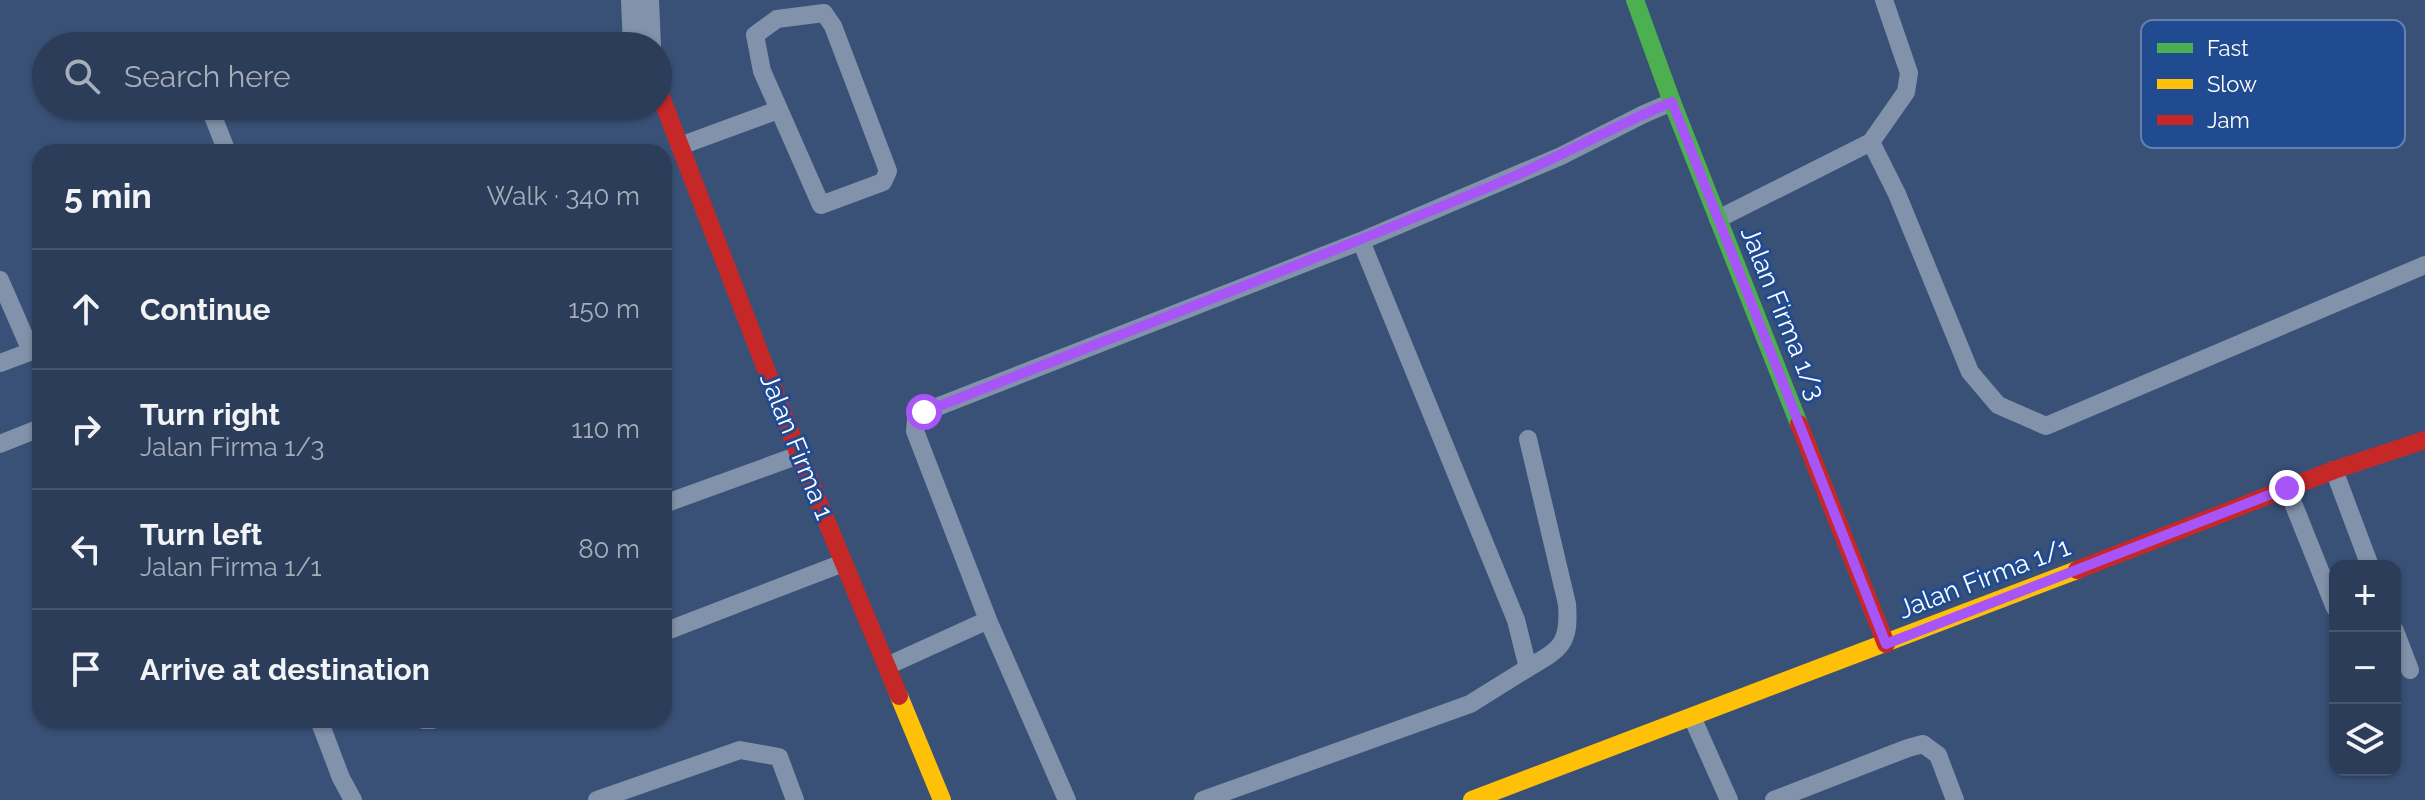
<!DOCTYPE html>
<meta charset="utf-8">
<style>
:root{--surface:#2c3d59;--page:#34445f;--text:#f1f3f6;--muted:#a6aeba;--line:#48566f}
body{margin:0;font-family:Raleway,sans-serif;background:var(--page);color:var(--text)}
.controls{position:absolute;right:24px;bottom:24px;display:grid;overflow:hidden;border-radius:16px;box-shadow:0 2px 6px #0004}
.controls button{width:72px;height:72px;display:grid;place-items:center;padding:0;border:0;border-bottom:2px solid var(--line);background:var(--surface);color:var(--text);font:40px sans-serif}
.stop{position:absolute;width:24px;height:24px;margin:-18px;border:6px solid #a855f7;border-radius:50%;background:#fff}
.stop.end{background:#a855f7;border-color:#fff;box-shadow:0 2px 8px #0008}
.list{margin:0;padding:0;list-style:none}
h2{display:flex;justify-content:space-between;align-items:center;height:104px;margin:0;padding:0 32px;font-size:34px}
h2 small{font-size:26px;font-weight:400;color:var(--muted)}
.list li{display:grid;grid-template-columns:52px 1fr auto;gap:24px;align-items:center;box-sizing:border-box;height:120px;padding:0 32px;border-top:2px solid var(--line)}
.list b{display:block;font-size:30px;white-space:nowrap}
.list p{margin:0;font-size:26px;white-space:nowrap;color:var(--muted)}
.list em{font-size:26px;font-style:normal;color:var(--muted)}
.icon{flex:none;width:44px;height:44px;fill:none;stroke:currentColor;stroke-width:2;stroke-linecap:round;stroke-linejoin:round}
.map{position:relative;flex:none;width:2425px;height:800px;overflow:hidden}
.search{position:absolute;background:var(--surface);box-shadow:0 2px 6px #0004;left:32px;top:32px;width:640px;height:88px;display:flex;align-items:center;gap:20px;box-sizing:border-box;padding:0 28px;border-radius:44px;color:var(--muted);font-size:30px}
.panel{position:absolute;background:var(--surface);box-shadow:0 2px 6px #0004;left:32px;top:144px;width:640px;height:584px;border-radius:24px}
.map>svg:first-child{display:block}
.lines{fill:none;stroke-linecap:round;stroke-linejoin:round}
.lane{stroke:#8292aa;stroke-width:18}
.street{stroke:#8292aa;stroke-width:38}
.fast{stroke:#4caf50;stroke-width:18}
.slow{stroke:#ffc107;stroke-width:18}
.jam{stroke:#c62828;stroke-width:18}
.route{stroke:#a855f7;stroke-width:10}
.labels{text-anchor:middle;stroke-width:6;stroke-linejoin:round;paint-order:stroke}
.street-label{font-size:26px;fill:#fff;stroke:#214b90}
.key{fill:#214b90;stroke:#6481b1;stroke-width:2}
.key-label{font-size:22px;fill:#fff}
</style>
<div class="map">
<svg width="2425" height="800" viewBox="0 0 2425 800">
<rect width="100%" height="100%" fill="#3a5177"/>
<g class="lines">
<path class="lane" d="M 824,13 L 833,26 L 888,171 L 883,182 L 821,205 L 762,71 L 755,35 L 777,19 Z
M 209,106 L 227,152
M 1871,142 L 1897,194 L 1970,372 L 1998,405 L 2046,426 L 2425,265
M 680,146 L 778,110
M 1718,219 L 1871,142 L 1906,92 L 1909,73 L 1884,0
M 0,280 L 31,351
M 0,363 L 40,348
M 1528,439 L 1567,604 C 1570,644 1561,649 1528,668
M 0,444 L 40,428
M 2334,470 L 2370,566
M 2287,488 L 2335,608
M 664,504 L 799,455
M 2395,631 L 2410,670
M 664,632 L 843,563
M 887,666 L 988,620
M 1692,717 L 1729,800
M 319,720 L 341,778 L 353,800
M 423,720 L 433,720
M 597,800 L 740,750 L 779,757 L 795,800
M 1067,800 L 988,620 L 915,431 L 916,419 L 924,412 L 1361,241 L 1561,156 L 1644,114 L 1672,102
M 1203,800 L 1470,704 L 1528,668 L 1516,620 L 1361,241
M 1774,800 L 1908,748 L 1923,744 L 1938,755 L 1955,800"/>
<path class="street" d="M 640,0 L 642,46"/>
<path class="fast" d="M 1635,0 L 1672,102 L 1799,424"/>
<path class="slow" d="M 899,696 L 942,800
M 1472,800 L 2077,570"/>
<path class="jam" d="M 658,89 L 799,455 L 899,696
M 1799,424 L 1886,644
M 2077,570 L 2334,470 L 2425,440"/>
</g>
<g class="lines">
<path class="route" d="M 924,412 C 1119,335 1315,260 1508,179 C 1564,155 1616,125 1672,102 L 1886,644 L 2287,488"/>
</g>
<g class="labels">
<g class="street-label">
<text transform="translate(1783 313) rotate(68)" y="9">Jalan Firma 1/3</text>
<text transform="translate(797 446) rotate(68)" y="9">Jalan Firma 1</text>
<text transform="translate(1984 578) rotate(-21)" y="9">Jalan Firma 1/1</text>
</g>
</g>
<rect x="2141" y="20" width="264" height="128" rx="12" class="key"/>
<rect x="2157" y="43" width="36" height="10" fill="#4caf50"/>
<rect x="2157" y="79" width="36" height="10" fill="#ffc107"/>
<rect x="2157" y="115" width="36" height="10" fill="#c62828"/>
<g class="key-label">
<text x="2207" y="56">Fast</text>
<text x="2207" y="92">Slow</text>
<text x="2207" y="128">Jam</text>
</g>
</svg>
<div class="controls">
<button>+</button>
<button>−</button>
<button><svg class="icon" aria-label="layers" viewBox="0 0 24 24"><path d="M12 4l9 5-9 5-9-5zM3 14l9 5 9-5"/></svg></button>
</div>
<div class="stop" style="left:924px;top:412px"></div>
<div class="stop end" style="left:2287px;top:488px"></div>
<div class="search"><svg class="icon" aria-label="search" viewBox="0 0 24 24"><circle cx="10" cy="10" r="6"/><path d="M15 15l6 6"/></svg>Search here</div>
<section class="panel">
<h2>5 min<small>Walk · 340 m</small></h2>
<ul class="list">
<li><svg class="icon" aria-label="ahead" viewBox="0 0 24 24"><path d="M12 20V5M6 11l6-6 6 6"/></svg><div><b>Continue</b></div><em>150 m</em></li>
<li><svg class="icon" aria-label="right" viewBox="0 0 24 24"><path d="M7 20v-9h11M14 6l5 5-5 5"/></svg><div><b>Turn right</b><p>Jalan Firma 1/3</p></div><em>110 m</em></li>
<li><svg class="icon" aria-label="left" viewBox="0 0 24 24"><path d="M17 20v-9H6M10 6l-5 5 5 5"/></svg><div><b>Turn left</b><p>Jalan Firma 1/1</p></div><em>80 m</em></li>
<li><svg class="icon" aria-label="arrive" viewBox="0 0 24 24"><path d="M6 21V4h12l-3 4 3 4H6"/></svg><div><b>Arrive at destination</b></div></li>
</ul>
</section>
</div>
